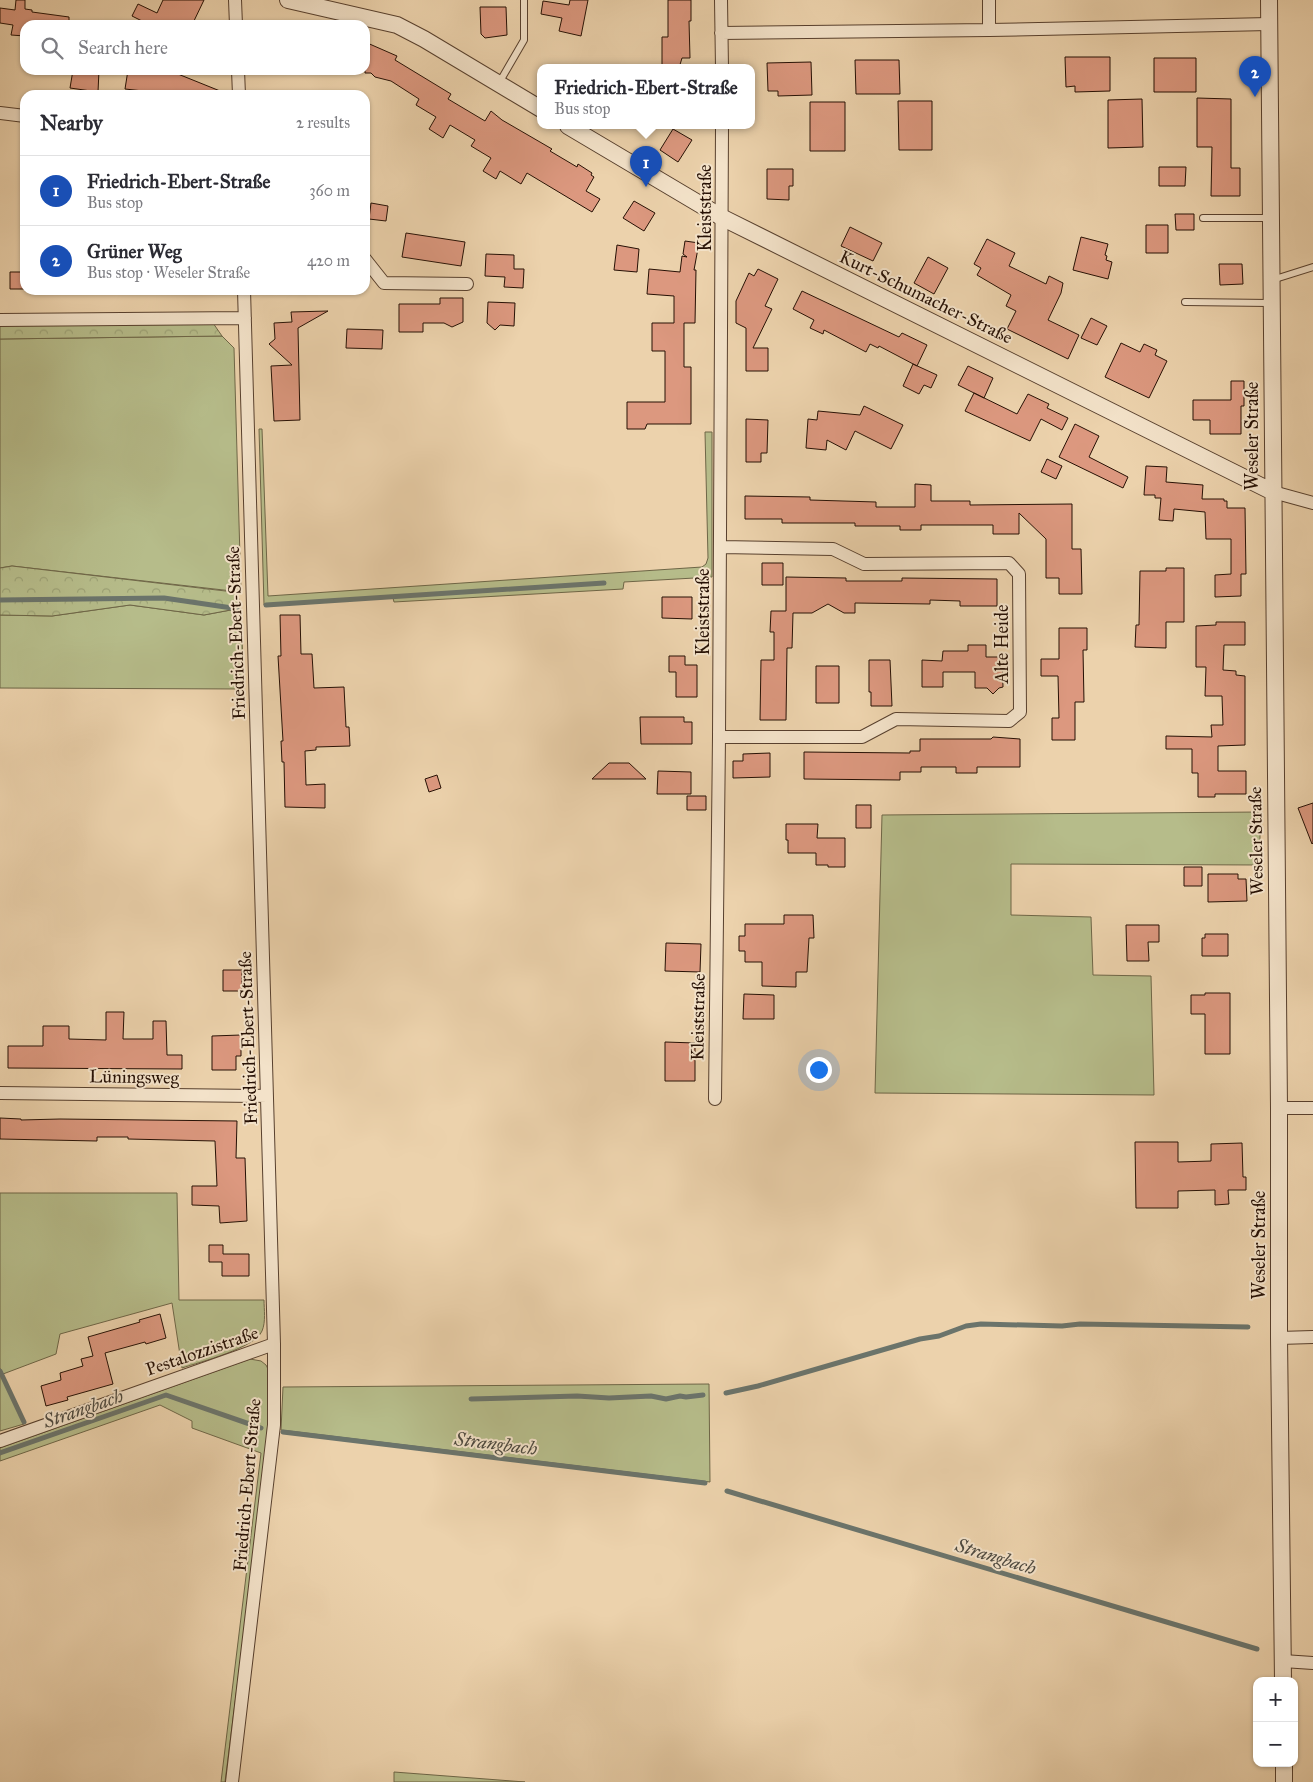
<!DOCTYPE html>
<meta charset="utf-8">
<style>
:root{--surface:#fff;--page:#f7f7f7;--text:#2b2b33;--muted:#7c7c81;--line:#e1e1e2;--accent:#8f2418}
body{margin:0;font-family:"IM FELL Great Primer",serif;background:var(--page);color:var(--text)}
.controls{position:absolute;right:15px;bottom:15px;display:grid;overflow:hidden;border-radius:10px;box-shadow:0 1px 4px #0004}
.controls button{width:45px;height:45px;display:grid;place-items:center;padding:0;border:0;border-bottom:1px solid var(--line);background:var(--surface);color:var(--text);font:25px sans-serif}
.you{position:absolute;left:818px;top:1069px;width:18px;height:18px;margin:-12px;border:4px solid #fff;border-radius:50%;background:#1a73e8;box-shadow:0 0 0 8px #1a73e833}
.badge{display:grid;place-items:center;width:32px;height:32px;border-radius:50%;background:var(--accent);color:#fff;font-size:16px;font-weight:700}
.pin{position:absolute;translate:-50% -41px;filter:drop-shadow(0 1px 2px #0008)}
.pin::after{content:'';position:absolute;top:26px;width:18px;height:15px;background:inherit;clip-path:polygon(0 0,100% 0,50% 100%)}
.popup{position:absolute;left:537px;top:64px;width:218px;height:65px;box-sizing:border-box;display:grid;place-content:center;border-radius:10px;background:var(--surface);filter:drop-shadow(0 1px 4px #0005);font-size:16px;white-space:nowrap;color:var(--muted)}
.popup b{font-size:19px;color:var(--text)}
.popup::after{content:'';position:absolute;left:50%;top:100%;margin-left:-10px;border:10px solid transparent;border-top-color:var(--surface)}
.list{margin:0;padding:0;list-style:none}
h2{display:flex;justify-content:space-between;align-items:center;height:65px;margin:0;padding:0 20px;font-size:21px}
h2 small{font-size:16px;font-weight:400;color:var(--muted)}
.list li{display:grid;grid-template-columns:32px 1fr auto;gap:15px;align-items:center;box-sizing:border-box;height:70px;padding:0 20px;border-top:1px solid var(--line)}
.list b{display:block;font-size:19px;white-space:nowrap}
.list p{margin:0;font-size:16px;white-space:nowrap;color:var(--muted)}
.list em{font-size:16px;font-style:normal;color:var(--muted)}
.icon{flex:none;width:28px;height:28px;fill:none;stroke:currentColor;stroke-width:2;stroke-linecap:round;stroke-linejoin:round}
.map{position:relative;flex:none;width:1313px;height:1782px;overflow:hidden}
.search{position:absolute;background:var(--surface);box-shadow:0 1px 4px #0004;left:20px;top:20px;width:350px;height:55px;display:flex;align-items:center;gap:12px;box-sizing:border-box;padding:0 18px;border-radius:15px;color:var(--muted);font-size:19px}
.panel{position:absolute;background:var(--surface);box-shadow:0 1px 4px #0004;left:20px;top:90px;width:350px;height:205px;border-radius:15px}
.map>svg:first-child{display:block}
.grass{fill:#b6bc8a;stroke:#6e6647}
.forest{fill:url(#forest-crowns);stroke:#6e6647}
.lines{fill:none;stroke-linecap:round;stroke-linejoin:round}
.stream{stroke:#6b746b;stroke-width:5}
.building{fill:#dc987f;stroke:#261004}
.service-casing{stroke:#58402e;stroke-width:8}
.minor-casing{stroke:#58402e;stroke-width:14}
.tertiary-casing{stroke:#58402e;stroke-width:18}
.service{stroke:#f3e2c9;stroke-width:6}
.minor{stroke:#f3e2c9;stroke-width:12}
.tertiary{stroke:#f3e2c9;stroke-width:16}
.labels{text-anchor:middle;stroke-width:4;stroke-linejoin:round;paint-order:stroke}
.street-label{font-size:18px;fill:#261004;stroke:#f3e2c9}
.water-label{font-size:19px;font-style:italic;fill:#4e4a40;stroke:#f3e2c9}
</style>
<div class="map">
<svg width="1313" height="1782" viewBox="0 0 1313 1782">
<defs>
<pattern id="forest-crowns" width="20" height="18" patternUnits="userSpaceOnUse" patternTransform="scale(1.25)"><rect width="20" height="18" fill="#b6bc8a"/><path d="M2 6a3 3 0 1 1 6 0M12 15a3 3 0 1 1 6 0" fill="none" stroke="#9ca175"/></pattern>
</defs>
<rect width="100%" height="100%" fill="#ecd2ac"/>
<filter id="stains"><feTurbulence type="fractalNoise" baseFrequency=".004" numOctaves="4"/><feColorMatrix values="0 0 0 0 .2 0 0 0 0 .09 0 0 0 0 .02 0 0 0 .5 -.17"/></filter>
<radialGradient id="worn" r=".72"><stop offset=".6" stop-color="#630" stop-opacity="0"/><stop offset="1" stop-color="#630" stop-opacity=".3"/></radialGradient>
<path class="grass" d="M 222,336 L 234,348 L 241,592 L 12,566 L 0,568 L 0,339 Z
M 259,429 L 262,429 L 268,596 L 702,567 L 706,564 L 708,558 L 705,432 L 712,432 L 712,577 L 624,582 L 623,589 L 394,602 L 393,598 L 264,605 Z
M 130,605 L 204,615 L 236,609 L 241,614 L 244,689 L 0,688 L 0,615 L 52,616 Z
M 1260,812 L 1260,865 L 1011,864 L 1011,915 L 1091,917 L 1093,975 L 1151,976 L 1154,1095 L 875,1093 L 882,815 Z
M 0,1193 L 177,1193 L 179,1300 L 264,1300 C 264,1309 266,1322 262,1331 C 255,1348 200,1362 182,1368 L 172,1303 L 60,1334 L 56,1354 L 3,1374 L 0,1368 Z
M 250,1359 L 261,1361 L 266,1365 L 269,1371 L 269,1406 L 266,1447 L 242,1648 L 225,1782 L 221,1782 L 261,1453 L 192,1428 L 192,1421 L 160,1405 L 0,1461 L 0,1448 Z
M 0,1374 L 24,1424 L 0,1431 Z
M 709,1384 L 710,1482 L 281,1430 L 283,1387 Z
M 394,1772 L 525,1782 L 394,1782 Z"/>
<path class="forest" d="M 213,323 L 222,336 L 0,339 L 0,325 Z
M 12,566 L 234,592 L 239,599 L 236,609 L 204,615 L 130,605 L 52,616 L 0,615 L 0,568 Z"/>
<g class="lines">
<path class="stream" d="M 0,600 L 164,598 L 239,609
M 266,605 L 604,583
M 0,1371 L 24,1422
M 726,1393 L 758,1386 L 920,1339 L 939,1336 L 966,1326 L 981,1324 L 1062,1326 L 1080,1324 L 1248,1327
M 471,1399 L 577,1396 L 609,1398 L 651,1396 L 666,1399 L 680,1396 L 686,1397 L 703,1395
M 283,1432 L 705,1483
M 0,1453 L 166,1395 L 261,1428
M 727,1491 L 1257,1649"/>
</g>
<path class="building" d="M 16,0 L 25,0 L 25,9 L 32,10 L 32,12 L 69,17 L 69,25 L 25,25 L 25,36 L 11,35 L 13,25 L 0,23 L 0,8 L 15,10 Z
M 163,0 L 204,0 L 192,25 L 150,25 L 132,16 L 138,4 L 157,13 Z
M 570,0 L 588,0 L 581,36 L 559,31 L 562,18 L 541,14 L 543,1 L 569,5 Z
M 668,0 L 691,0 L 691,21 L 689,21 L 690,58 L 682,58 L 679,68 L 662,68 L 662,37 L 668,37 Z
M 480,7 L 506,7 L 507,35 L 485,38 L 481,34 Z
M 365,42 L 397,56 L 395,60 L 451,94 L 448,99 L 485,121 L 491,111 L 502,120 L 552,149 L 550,151 L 577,167 L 578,164 L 592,173 L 591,175 L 594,177 L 586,191 L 600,199 L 592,212 L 527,173 L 521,184 L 500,171 L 496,179 L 483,171 L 491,158 L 471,146 L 475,140 L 450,125 L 443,138 L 429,129 L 436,117 L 416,105 L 419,99 L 391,81 L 375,77 L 371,73 L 365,73 Z
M 1065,57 L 1110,57 L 1110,91 L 1075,92 L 1075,86 L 1066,87 Z
M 1154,58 L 1196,58 L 1196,92 L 1154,92 Z
M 855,60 L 899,60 L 900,94 L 856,94 Z
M 811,62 L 812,95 L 778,96 L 778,91 L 768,91 L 767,63 Z
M 73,70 L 99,70 L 98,92 L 70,88 Z
M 128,70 L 168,70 L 230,95 L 180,95 L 125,89 Z
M 1197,98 L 1231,99 L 1231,168 L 1240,168 L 1240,196 L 1211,196 L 1212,147 L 1197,147 Z
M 1142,99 L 1143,147 L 1108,148 L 1108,100 Z
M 898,101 L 932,101 L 932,150 L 899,150 Z
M 810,102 L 845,102 L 845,151 L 810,151 Z
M 673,129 L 692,140 L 678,162 L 660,150 Z
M 1159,167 L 1186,167 L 1185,186 L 1159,186 Z
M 767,169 L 793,169 L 793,186 L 789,186 L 789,200 L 767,199 Z
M 634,201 L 655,213 L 644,231 L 623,218 Z
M 371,203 L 388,206 L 386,221 L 369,219 Z
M 1175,214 L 1194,214 L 1194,230 L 1176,230 Z
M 1146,225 L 1168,225 L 1168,253 L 1146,253 Z
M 850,227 L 882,243 L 873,261 L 841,246 Z
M 406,233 L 465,242 L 461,266 L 402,257 Z
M 1081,237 L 1108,244 L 1105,255 L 1107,256 L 1106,260 L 1112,262 L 1108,279 L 1073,270 Z
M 987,239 L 1015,253 L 1009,266 L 1046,284 L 1049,276 L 1063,283 L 1061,293 L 1048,320 L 1079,335 L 1068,359 L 1007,329 L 1016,311 L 1006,306 L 1011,295 L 977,275 L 981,268 L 974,264 Z
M 685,241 L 699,243 L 694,270 L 696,270 L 695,323 L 684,323 L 684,367 L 691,367 L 691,424 L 647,424 L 645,429 L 627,429 L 627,402 L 665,402 L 665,351 L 652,351 L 652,323 L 674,323 L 674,296 L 647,294 L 649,269 L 680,272 L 682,256 L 687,257 L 683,254 Z
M 617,245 L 639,249 L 637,272 L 614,270 Z
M 486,254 L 514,255 L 514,269 L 524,269 L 523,288 L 504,287 L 505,277 L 485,276 Z
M 928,257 L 948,268 L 934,294 L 914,283 Z
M 1219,264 L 1242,264 L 1243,284 L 1220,285 Z
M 758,269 L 778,279 L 765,306 L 772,309 L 753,348 L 768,348 L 768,371 L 746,371 L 746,328 L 736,323 L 736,301 L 749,273 L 754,276 Z
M 10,272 L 25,272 L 25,289 L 10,289 Z
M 802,291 L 899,337 L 902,333 L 927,345 L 917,366 L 879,346 L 878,348 L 870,344 L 866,352 L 824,330 L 823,334 L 810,328 L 814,320 L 793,309 Z
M 440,298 L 463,298 L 463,322 L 452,327 L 444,323 L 423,323 L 423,332 L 399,332 L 399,304 L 440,304 Z
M 488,302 L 515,303 L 514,326 L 500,325 L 495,330 L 487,323 Z
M 328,311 L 298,328 L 300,420 L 274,421 L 271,366 L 292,365 L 269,344 L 275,339 L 274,323 L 292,322 L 291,312 Z
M 1091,318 L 1107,326 L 1097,345 L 1081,338 Z
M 347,329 L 383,330 L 382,349 L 346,348 Z
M 1121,343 L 1140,352 L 1144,344 L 1157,350 L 1155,355 L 1167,361 L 1149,398 L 1105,377 Z
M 913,364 L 937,375 L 931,388 L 924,385 L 919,394 L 903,386 Z
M 968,366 L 993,378 L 984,398 L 958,385 Z
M 1231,381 L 1244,381 L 1244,406 L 1241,406 L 1241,434 L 1210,434 L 1210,420 L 1193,420 L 1193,400 L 1231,400 Z
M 974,393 L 1017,414 L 1028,394 L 1049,404 L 1047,408 L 1068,418 L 1062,430 L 1041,419 L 1030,441 L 965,411 Z
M 864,406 L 903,425 L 891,449 L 855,431 L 846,450 L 827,440 L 826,450 L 806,448 L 808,419 L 817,420 L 818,411 L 860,415 Z
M 746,419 L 768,420 L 767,453 L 761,453 L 761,462 L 746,462 Z
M 1075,424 L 1099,436 L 1089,457 L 1128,477 L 1123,488 L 1059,457 Z
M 1047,459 L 1062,466 L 1056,479 L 1041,472 Z
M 1146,466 L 1167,467 L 1166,482 L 1203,485 L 1202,499 L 1224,499 L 1224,501 L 1227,501 L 1227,508 L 1245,508 L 1246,574 L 1241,574 L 1241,596 L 1215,597 L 1215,575 L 1231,574 L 1231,539 L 1206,539 L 1205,512 L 1174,509 L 1173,521 L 1159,520 L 1161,498 L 1155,498 L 1155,495 L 1144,495 Z
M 915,484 L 931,485 L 931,501 L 970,501 L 970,505 L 1072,504 L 1072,549 L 1081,549 L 1082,594 L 1059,594 L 1059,578 L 1046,578 L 1046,539 L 1019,513 L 1019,534 L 993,534 L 993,525 L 921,525 L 921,530 L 900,530 L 900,526 L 855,526 L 855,523 L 782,523 L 782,519 L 745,519 L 745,496 L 810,497 L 810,500 L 876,502 L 876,507 L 915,507 Z
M 762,563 L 783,563 L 783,585 L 762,585 Z
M 1166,568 L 1184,568 L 1184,622 L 1166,622 L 1166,648 L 1135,647 L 1136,625 L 1139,625 L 1140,571 L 1166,571 Z
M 786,577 L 846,578 L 846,581 L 902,581 L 902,578 L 997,579 L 997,606 L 960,606 L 960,601 L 930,600 L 930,604 L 855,603 L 855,613 L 844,613 L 828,604 L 812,613 L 793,613 L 792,648 L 787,648 L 786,720 L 760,720 L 761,660 L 774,660 L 774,632 L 770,632 L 771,611 L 786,611 Z
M 662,597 L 692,597 L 692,619 L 662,618 Z
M 280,615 L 300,615 L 301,654 L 312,654 L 314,688 L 344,687 L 346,727 L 349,727 L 350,746 L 316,747 L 316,750 L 305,751 L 306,785 L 325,784 L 325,808 L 285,807 L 284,762 L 282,762 L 281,741 L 283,741 L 278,656 L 281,656 Z
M 1216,622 L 1245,622 L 1245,645 L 1224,645 L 1223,670 L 1236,671 L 1236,675 L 1245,676 L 1245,745 L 1218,746 L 1218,771 L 1246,771 L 1246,794 L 1215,794 L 1215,797 L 1198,797 L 1198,773 L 1192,773 L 1192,749 L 1166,749 L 1166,736 L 1212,737 L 1211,725 L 1223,725 L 1222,696 L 1205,696 L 1206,667 L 1196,667 L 1196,626 L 1216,625 Z
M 1059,628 L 1087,628 L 1087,650 L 1083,650 L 1084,702 L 1075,702 L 1075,740 L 1052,740 L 1052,718 L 1059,718 L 1058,676 L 1041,676 L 1041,659 L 1059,659 Z
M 968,645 L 986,645 L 986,657 L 1002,657 L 1003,687 L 999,688 L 993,694 L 987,688 L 975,688 L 975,672 L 943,672 L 943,687 L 922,687 L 922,660 L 942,661 L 943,651 L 968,651 Z
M 669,656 L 685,656 L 685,665 L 697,665 L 697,697 L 676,697 L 676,672 L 669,672 Z
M 869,660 L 890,660 L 892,706 L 871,706 L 871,692 L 869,692 Z
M 816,666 L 839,666 L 839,703 L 816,703 Z
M 640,717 L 684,717 L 684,722 L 692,722 L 692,744 L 641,744 Z
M 993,737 L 1020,739 L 1020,767 L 977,767 L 977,773 L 956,773 L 956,767 L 921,767 L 921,772 L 900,772 L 900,780 L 804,779 L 804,752 L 910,753 L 910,751 L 920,751 L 920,739 L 991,739 Z
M 770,753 L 770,777 L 733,778 L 733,761 L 743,761 L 743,754 Z
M 609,763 L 629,763 L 646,779 L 592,779 Z
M 658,771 L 691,772 L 691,794 L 657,794 Z
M 437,775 L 441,788 L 429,792 L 425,779 Z
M 687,796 L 706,796 L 706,810 L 687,810 Z
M 1313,803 L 1313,843 L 1312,844 L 1298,808 Z
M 856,805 L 871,805 L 871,828 L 856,828 Z
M 786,824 L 818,824 L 817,838 L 845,838 L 845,867 L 828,867 L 828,865 L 816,865 L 816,853 L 788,853 L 788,840 L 786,840 Z
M 1184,867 L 1202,867 L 1202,886 L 1184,886 Z
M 1208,874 L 1238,874 L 1238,879 L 1246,879 L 1247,901 L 1208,902 Z
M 784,915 L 813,915 L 814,938 L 809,938 L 807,972 L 796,972 L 796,987 L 762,986 L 762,962 L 745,962 L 745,951 L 739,951 L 739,936 L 745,936 L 745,924 L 784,924 Z
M 1126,925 L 1159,925 L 1159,942 L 1148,942 L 1149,961 L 1127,961 Z
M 1205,934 L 1228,934 L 1228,956 L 1202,956 L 1202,938 L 1205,938 Z
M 666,943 L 701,944 L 700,972 L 665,971 Z
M 223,970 L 242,970 L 242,991 L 223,991 Z
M 1205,993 L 1230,993 L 1230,1054 L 1205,1054 L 1205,1014 L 1191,1014 L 1191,995 L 1205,995 Z
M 744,994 L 774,995 L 774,1019 L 743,1019 Z
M 106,1012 L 124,1012 L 123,1039 L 153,1039 L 153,1021 L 166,1021 L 167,1055 L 182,1055 L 182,1069 L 8,1068 L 8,1046 L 43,1046 L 43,1026 L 69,1026 L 69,1039 L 106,1040 Z
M 241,1035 L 241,1056 L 236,1056 L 236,1070 L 212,1070 L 212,1036 Z
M 665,1042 L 695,1043 L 695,1081 L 665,1081 Z
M 0,1118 L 21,1119 L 21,1120 L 60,1119 L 237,1121 L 236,1158 L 245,1158 L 247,1221 L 220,1223 L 219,1206 L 192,1205 L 192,1186 L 217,1186 L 215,1141 L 128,1139 L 128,1137 L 97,1137 L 97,1141 L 0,1139 Z
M 1135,1142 L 1178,1142 L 1178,1162 L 1211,1161 L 1211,1144 L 1242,1143 L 1243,1177 L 1246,1177 L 1246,1190 L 1228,1190 L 1229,1204 L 1215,1205 L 1215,1190 L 1178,1191 L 1178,1208 L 1136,1208 Z
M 209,1245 L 223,1245 L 223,1254 L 249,1254 L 249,1276 L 222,1276 L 222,1262 L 209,1262 Z
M 160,1314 L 166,1338 L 146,1344 L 145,1342 L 105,1353 L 113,1384 L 67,1397 L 68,1400 L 46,1406 L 41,1386 L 61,1380 L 60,1373 L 83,1366 L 81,1359 L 93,1356 L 88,1337 L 140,1322 L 139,1320 Z"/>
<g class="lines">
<defs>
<path id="service" d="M 499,83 L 524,40 L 524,0
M 1203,218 L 1269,218
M 1272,280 L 1313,267
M 1185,302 L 1270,303"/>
<path id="minor" d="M 235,0 L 236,25
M 721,0 L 722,68
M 989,0 L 989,30
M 721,33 L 989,30 L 1269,24
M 238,70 L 239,95
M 0,113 L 25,116
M 365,259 L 384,283 L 467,284
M 0,320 L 245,318
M 1273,492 L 1313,503
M 719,737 L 862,737 L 896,719 L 1009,721 L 1020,712 L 1019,574 L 1009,563 L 864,564 L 833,549 L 721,547
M 0,1093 L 267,1096
M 715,1099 L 719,737 L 722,126
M 1279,1108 L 1313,1108
M 1279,1338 L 1313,1337
M 0,1441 L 274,1344
M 1283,1661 L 1313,1663
M 232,1782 L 274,1425 L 274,1344 L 244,290"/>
<path id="tertiary" d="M 288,0 L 397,25 L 424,39 L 541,109
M 1269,0 L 1279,1108 L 1279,1338 L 1283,1681
M 568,126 L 723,218 L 1273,492
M 1284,1763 L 1284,1782"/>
</defs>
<use href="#service" class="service-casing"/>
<use href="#minor" class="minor-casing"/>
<use href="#tertiary" class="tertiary-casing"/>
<use href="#service" class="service"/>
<use href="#minor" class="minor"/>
<use href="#tertiary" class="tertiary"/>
</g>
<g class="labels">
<g class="street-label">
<text transform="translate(705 208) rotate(-90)" y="6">Kleiststraße</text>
<text transform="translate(926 297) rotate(26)" y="6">Kurt-Schumacher-Straße</text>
<text transform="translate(1252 436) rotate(-90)" y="6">Weseler Straße</text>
<text transform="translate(703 612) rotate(-90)" y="6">Kleiststraße</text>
<text transform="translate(236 633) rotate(-92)" y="6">Friedrich-Ebert-Straße</text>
<text transform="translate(1002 644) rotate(-90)" y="6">Alte Heide</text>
<text transform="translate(1256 841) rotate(-91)" y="6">Weseler Straße</text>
<text transform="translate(698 1017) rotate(-89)" y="6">Kleiststraße</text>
<text transform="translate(248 1038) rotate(-92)" y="6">Friedrich-Ebert-Straße</text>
<text transform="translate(134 1077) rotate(1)" y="6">Lüningsweg</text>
<text transform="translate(1259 1245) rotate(-90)" y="6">Weseler Straße</text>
<text transform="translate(202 1351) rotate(-19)" y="6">Pestalozzistraße</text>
<text transform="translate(247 1485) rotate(-85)" y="6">Friedrich-Ebert-Straße</text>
</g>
<g class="water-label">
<text transform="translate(83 1408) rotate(-19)" y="7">Strangbach</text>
<text transform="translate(496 1443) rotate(7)" y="7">Strangbach</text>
<text transform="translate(996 1556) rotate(17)" y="7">Strangbach</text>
</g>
</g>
<rect width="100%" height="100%" filter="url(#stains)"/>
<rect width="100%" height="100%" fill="url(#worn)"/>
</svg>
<div class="controls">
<button>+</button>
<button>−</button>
</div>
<div class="you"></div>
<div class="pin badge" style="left:646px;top:187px;background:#1a4fb4">1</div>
<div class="popup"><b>Friedrich-Ebert-Straße</b>Bus stop</div>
<div class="pin badge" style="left:1255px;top:97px;background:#1a4fb4">2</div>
<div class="search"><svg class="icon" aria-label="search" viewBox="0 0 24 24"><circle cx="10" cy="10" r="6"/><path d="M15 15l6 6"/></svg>Search here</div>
<section class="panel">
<h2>Nearby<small>2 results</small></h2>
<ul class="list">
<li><span class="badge" style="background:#1a4fb4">1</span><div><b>Friedrich-Ebert-Straße</b><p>Bus stop</p></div><em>360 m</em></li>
<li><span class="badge" style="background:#1a4fb4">2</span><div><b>Grüner Weg</b><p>Bus stop · Weseler Straße</p></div><em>420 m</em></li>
</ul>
</section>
</div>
